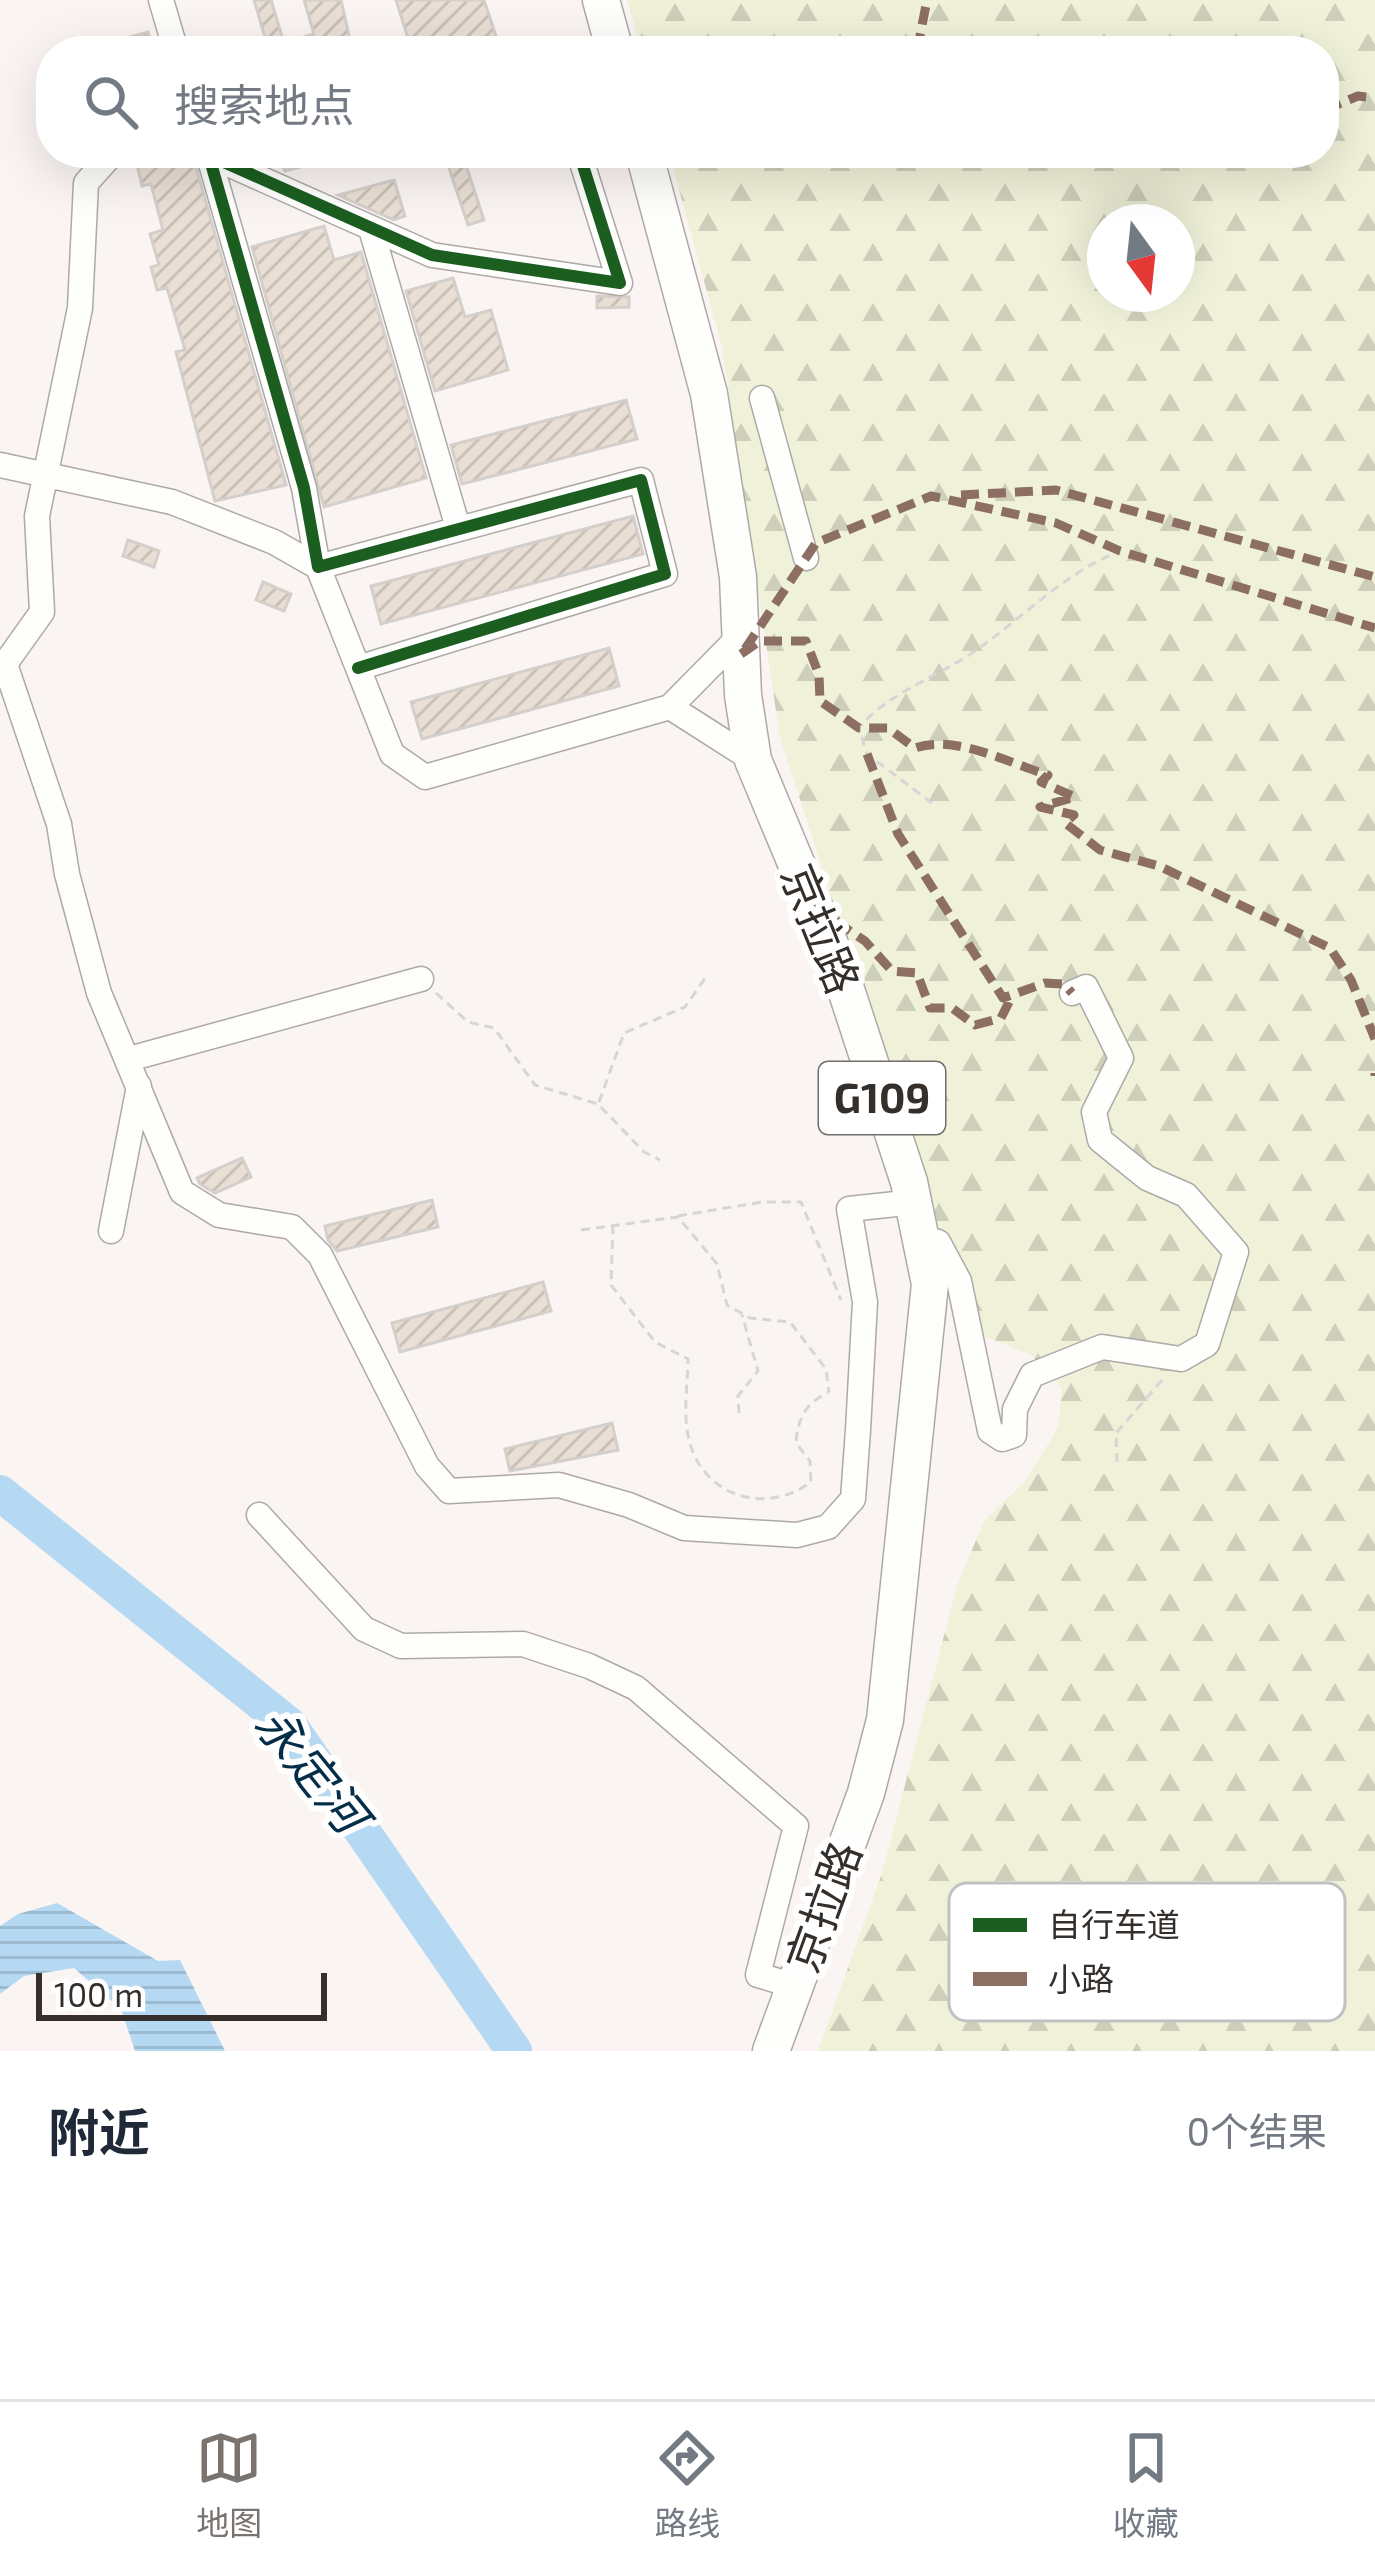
<!DOCTYPE html>
<html lang="zh">
<meta charset="utf-8">
<style>
:root{--surface:#fff;--page:#f6f6f7;--text:#1f2937;--muted:#747a83;--line:#e0e1e3;--accent:#7a7471}
body{margin:0;font-family:"Exo 2","Noto Sans SC",sans-serif;background:var(--page);color:var(--text)}
.compass{position:absolute;left:1087px;top:204px;width:108px;height:108px;border-radius:50%;background:var(--surface);box-shadow:0 12px 48px #0002;rotate:165deg}
.scale{position:absolute;left:36px;bottom:30px;width:291px;box-sizing:border-box;padding-left:12px;border:6px solid #352f2b;border-top:0;font-size:33px;line-height:42px;white-space:nowrap;color:#352f2b;-webkit-text-stroke:9px #fff;paint-order:stroke}
.list{margin:0;padding:0;list-style:none}
h2{display:flex;justify-content:space-between;align-items:center;height:156px;margin:0;padding:0 48px;font-size:51px}
h2 small{font-size:39px;font-weight:400;color:var(--muted)}
.icon{flex:none;width:66px;height:66px;fill:none;stroke:currentColor;stroke-width:2;stroke-linecap:round;stroke-linejoin:round}
.map{position:relative;flex:none;width:1375px;height:2051px;overflow:hidden}
.search{position:absolute;background:var(--surface);box-shadow:0 12px 48px #0002;left:36px;right:36px;top:36px;height:132px;display:flex;align-items:center;gap:30px;box-sizing:border-box;padding:0 42px;border-radius:48px;color:var(--muted);font-size:45px}
.sheet{height:348px;background:var(--surface)}
nav{display:flex;justify-content:space-around;align-items:center;box-sizing:border-box;height:168px;border-top:3px solid var(--line);background:var(--surface);font-size:33px;color:var(--muted)}
nav a{display:grid;justify-items:center;gap:6px}
nav .on{color:var(--accent)}
.map>svg:first-child{display:block}
.forest{fill:url(#forest-firs);fill-rule:evenodd}
.water{fill:url(#water-rules)}
.lines{fill:none;stroke-linecap:round;stroke-linejoin:round}
.river{stroke:#b5d8f3;stroke-width:36}
.building{fill:url(#building-hatch);stroke:#d4cfcb;stroke-width:3}
.minor-casing{stroke:#aea9a6;stroke-width:27}
.highway-casing{stroke:#aea9a6;stroke-width:39}
.path{stroke:#d8d5d5;stroke-width:3;stroke-dasharray:9 6;stroke-linecap:butt}
.minor{stroke:#fefefd;stroke-width:24}
.highway{stroke:#fefefd;stroke-width:36}
.quiet{stroke:#8d6e63;stroke-width:9;stroke-dasharray:18 9;stroke-linecap:butt}
.cycleway-casing{stroke:#fff;stroke-width:20}
.cycleway{stroke:#1b5e20;stroke-width:12}
.labels{text-anchor:middle;stroke-width:12;stroke-linejoin:round;paint-order:stroke}
.shield{fill:#fff;stroke:#726d6b;stroke-width:3}
.shield-label{font-size:42px;font-weight:bold;fill:#352f2b}
.street-label{font-size:45px;fill:#352f2b;stroke:#fff}
.water-label{font-size:48px;font-style:italic;fill:#042e48;stroke:#fff}
.key{fill:#fff;stroke:#c2c1bf;stroke-width:3}
.key-label{font-size:33px;fill:#352f2b}
</style>
<div class="map">
<svg width="1375" height="2051" viewBox="0 0 1375 2051">
<defs>
<pattern id="forest-firs" width="22" height="20" patternUnits="userSpaceOnUse" patternTransform="scale(3)"><rect width="22" height="20" fill="#f0f1d9"/><path d="M5 1l3.5 6h-7zM16 11l3.5 6h-7z" fill="#cecfba"/></pattern>
<pattern id="water-rules" width="6" height="5" patternUnits="userSpaceOnUse" patternTransform="scale(3)"><rect width="6" height="5" fill="#b5d8f3"/><path d="M0 2.5h6" fill="none" stroke="#9cbad0"/></pattern>
<pattern id="building-hatch" width="6" height="6" patternUnits="userSpaceOnUse" patternTransform="scale(3)"><rect width="6" height="6" fill="#eadfd5"/><path d="M-1 1l2-2M0 6l6-6M5 7l2-2" fill="none" stroke="#c9c0b7"/></pattern>
</defs>
<rect width="100%" height="100%" fill="#faf5f2"/>
<path class="forest" d="M 627,0 L 1375,0 L 1375,2051 L 818,2051 L 882,1873 L 957,1586 L 984,1521 L 1026,1480 L 1058,1428 L 1062,1388 L 1031,1355 L 981,1335 L 950,1261 L 780,738 L 722,347 L 669,153 L 1324,153 L 1324,51 L 642,51 ZM 1105,222 L 1177,222 L 1177,294 L 1105,294 Z"/>
<path class="water" d="M 57,1903 L 158,1961 L 180,1960 L 225,2051 L 135,2051 L 121,2009 L 74,1968 L 24,1976 L 0,1994 L 0,1926 L 18,1914 Z"/>
<g class="lines">
<path class="river" d="M 0,1493 L 289,1725 L 514,2051"/>
</g>
<path class="building" d="M 254,0 L 271,0 L 284,43 L 314,34 L 304,0 L 341,0 L 351,45 L 329,51 L 269,51 Z
M 396,0 L 484,0 L 496,36 L 451,51 L 412,51 Z
M 148,32 L 152,49 L 97,51 L 96,46 Z
M 134,153 L 192,153 L 286,485 L 215,501 L 176,352 L 185,350 L 167,288 L 157,290 L 151,267 L 159,265 L 150,234 L 163,230 L 151,184 L 142,186 Z
M 276,153 L 334,153 L 335,158 L 285,171 Z
M 444,153 L 462,153 L 484,220 L 468,225 Z
M 394,180 L 405,216 L 394,220 L 338,195 Z
M 324,226 L 334,260 L 361,252 L 426,478 L 324,507 L 252,247 Z
M 453,278 L 465,317 L 491,310 L 508,370 L 435,391 L 406,291 Z
M 597,296 L 629,297 L 629,307 L 597,308 Z
M 626,400 L 637,439 L 462,484 L 451,445 Z
M 633,516 L 643,554 L 381,624 L 371,586 Z
M 128,540 L 159,551 L 154,567 L 123,556 Z
M 263,582 L 291,594 L 284,611 L 256,600 Z
M 609,648 L 619,686 L 422,739 L 411,702 Z
M 242,1158 L 251,1177 L 215,1193 L 200,1184 L 197,1178 Z
M 432,1200 L 438,1227 L 337,1251 L 328,1240 L 325,1226 Z
M 543,1282 L 551,1311 L 400,1352 L 392,1323 Z
M 612,1423 L 618,1450 L 510,1471 L 505,1449 Z"/>
<g class="lines">
<defs>
<path id="minor" d="M 161,0 L 176,51
M 113,153 L 86,183 L 80,308 L 37,516 L 42,612 L 5,664 L 59,824 L 67,874 L 99,993 L 182,1192 L 219,1215 L 292,1227 L 320,1255 L 427,1466 L 449,1491 L 559,1485 L 629,1505 L 684,1528 L 797,1535 L 828,1527 L 853,1499 L 858,1430 L 865,1302 L 849,1209 L 915,1202
M 208,153 L 304,488 L 318,567 L 641,480 L 665,574 L 358,668
M 208,155 L 432,255 L 620,283 L 579,153
M 371,229 L 458,528
M 762,398 L 806,558
M 0,465 L 172,502 L 274,542 L 318,567 L 392,754 L 425,777 L 670,707
M 741,635 L 670,707 L 753,760
M 129,1059 L 421,979
M 111,1231 L 139,1086
M 924,1238 L 938,1242 L 959,1281 L 990,1431 L 1002,1439 L 1014,1435 L 1015,1409 L 1032,1375 L 1102,1347 L 1181,1359 L 1207,1344 L 1236,1252 L 1186,1195 L 1147,1178 L 1100,1140 L 1094,1112 L 1121,1058 L 1086,987 L 1072,993
M 259,1515 L 364,1629 L 401,1646 L 523,1644 L 589,1666 L 636,1688 L 796,1826 L 758,1975 L 795,1986"/>
<path id="highway" d="M 601,0 L 615,51
M 644,153 L 709,394 L 738,577 L 743,695 L 753,760 L 836,959 L 909,1182 L 930,1284 L 885,1720 L 866,1793 L 771,2051"/>
</defs>
<use href="#minor" class="minor-casing"/>
<use href="#highway" class="highway-casing"/>
<path class="path" d="M 932,803 L 867,754 L 859,728 C 887,693 938,677 975,651 C 1024,617 1064,573 1120,551
M 436,993 L 468,1022 L 494,1028 L 535,1085 L 598,1104 L 644,1152 L 660,1160
M 599,1102 L 624,1033 L 685,1007 L 708,974
M 678,1216 L 762,1202 L 801,1202 L 841,1300
M 613,1225 L 611,1285 L 655,1342 L 688,1359 C 688,1383 683,1411 688,1435 C 699,1495 764,1517 811,1482 L 810,1461 L 796,1443 C 798,1417 806,1403 829,1392
M 581,1230 L 678,1217 L 717,1264 L 727,1305 L 750,1318 L 790,1322 L 826,1369 L 829,1392
M 739,1413 L 738,1396 L 758,1371 L 742,1315
M 1117,1462 L 1116,1433 L 1164,1378"/>
<use href="#minor" class="minor"/>
<use href="#highway" class="highway"/>
<path class="quiet" d="M 917,51 L 927,0
M 1324,110 L 1358,96 L 1375,98
M 961,495 L 1056,490 L 1375,577
M 745,649 L 816,543 L 931,496 L 1056,523 L 1120,551 L 1375,628
M 741,654 L 760,641 L 806,641 L 819,675 L 820,701 L 859,728 L 888,728 L 915,748 C 955,734 1009,763 1048,775 L 1041,782 L 1075,797 L 1040,807 L 1074,815 L 1065,823 L 1100,850 L 1159,866 L 1330,948 L 1351,980 L 1375,1039
M 867,754 L 898,834 L 1003,998 L 1045,983 L 1064,984 L 1072,993
M 813,906 L 865,941 L 892,971 L 917,973 L 930,1008 L 952,1008 L 975,1025 L 1001,1018 L 1013,994
M 1375,1073 L 1375,1076"/>
<defs>
<path id="cycleway" d="M 208,153 L 304,488 L 318,567 L 641,480 L 665,574 L 358,668
M 208,155 L 432,255 L 620,283 L 579,153"/>
</defs>
<use href="#cycleway" class="cycleway-casing"/>
<use href="#cycleway" class="cycleway"/>
</g>
<g class="labels">
<rect class="shield" x="819" y="1062" width="126" height="72" rx="9"/>
<g class="shield-label">
<text x="882" y="1113">G109</text>
</g>
<g class="street-label">
<text transform="translate(820 929) rotate(68)" y="16">京拉路</text>
<text transform="translate(824 1907) rotate(-70)" y="16">京拉路</text>
</g>
<g class="water-label">
<text transform="translate(311 1770) rotate(51)" y="17">永定河</text>
</g>
</g>
<rect x="949" y="1883" width="396" height="138" rx="18" class="key"/>
<rect x="973" y="1918" width="54" height="14" fill="#1b5e20"/>
<rect x="973" y="1972" width="54" height="14" fill="#8d6e63"/>
<g class="key-label">
<text x="1048" y="1937">自行车道</text>
<text x="1048" y="1991">小路</text>
</g>
</svg>
<svg class="compass" viewBox="-18 -18 36 36"><path d="M0-13l5 13h-10z" fill="#e53935"/><path d="M0 13l5-13h-10z" fill="#747a83"/></svg>
<div class="scale">100 m</div>
<div class="search"><svg class="icon" aria-label="search" viewBox="0 0 24 24"><circle cx="10" cy="10" r="6"/><path d="M15 15l6 6"/></svg>搜索地点</div>
</div>
<section class="sheet">
<h2>附近<small>0个结果</small></h2>
<ul class="list">
</ul>
</section>
<nav>
<a class="on"><svg class="icon" aria-label="map" viewBox="0 0 24 24"><path d="M3 6l6-2 6 2 6-2v14l-6 2-6-2-6 2zM9 4v14M15 6v14"/></svg>地图</a>
<a><svg class="icon" aria-label="directions" viewBox="0 0 24 24"><path d="M12 3l9 9-9 9-9-9zM9 14v-3h6M13 9l2 2-2 2"/></svg>路线</a>
<a><svg class="icon" aria-label="saved" viewBox="0 0 24 24"><path d="M7 4h10v16l-5-4-5 4z"/></svg>收藏</a>
</nav>
